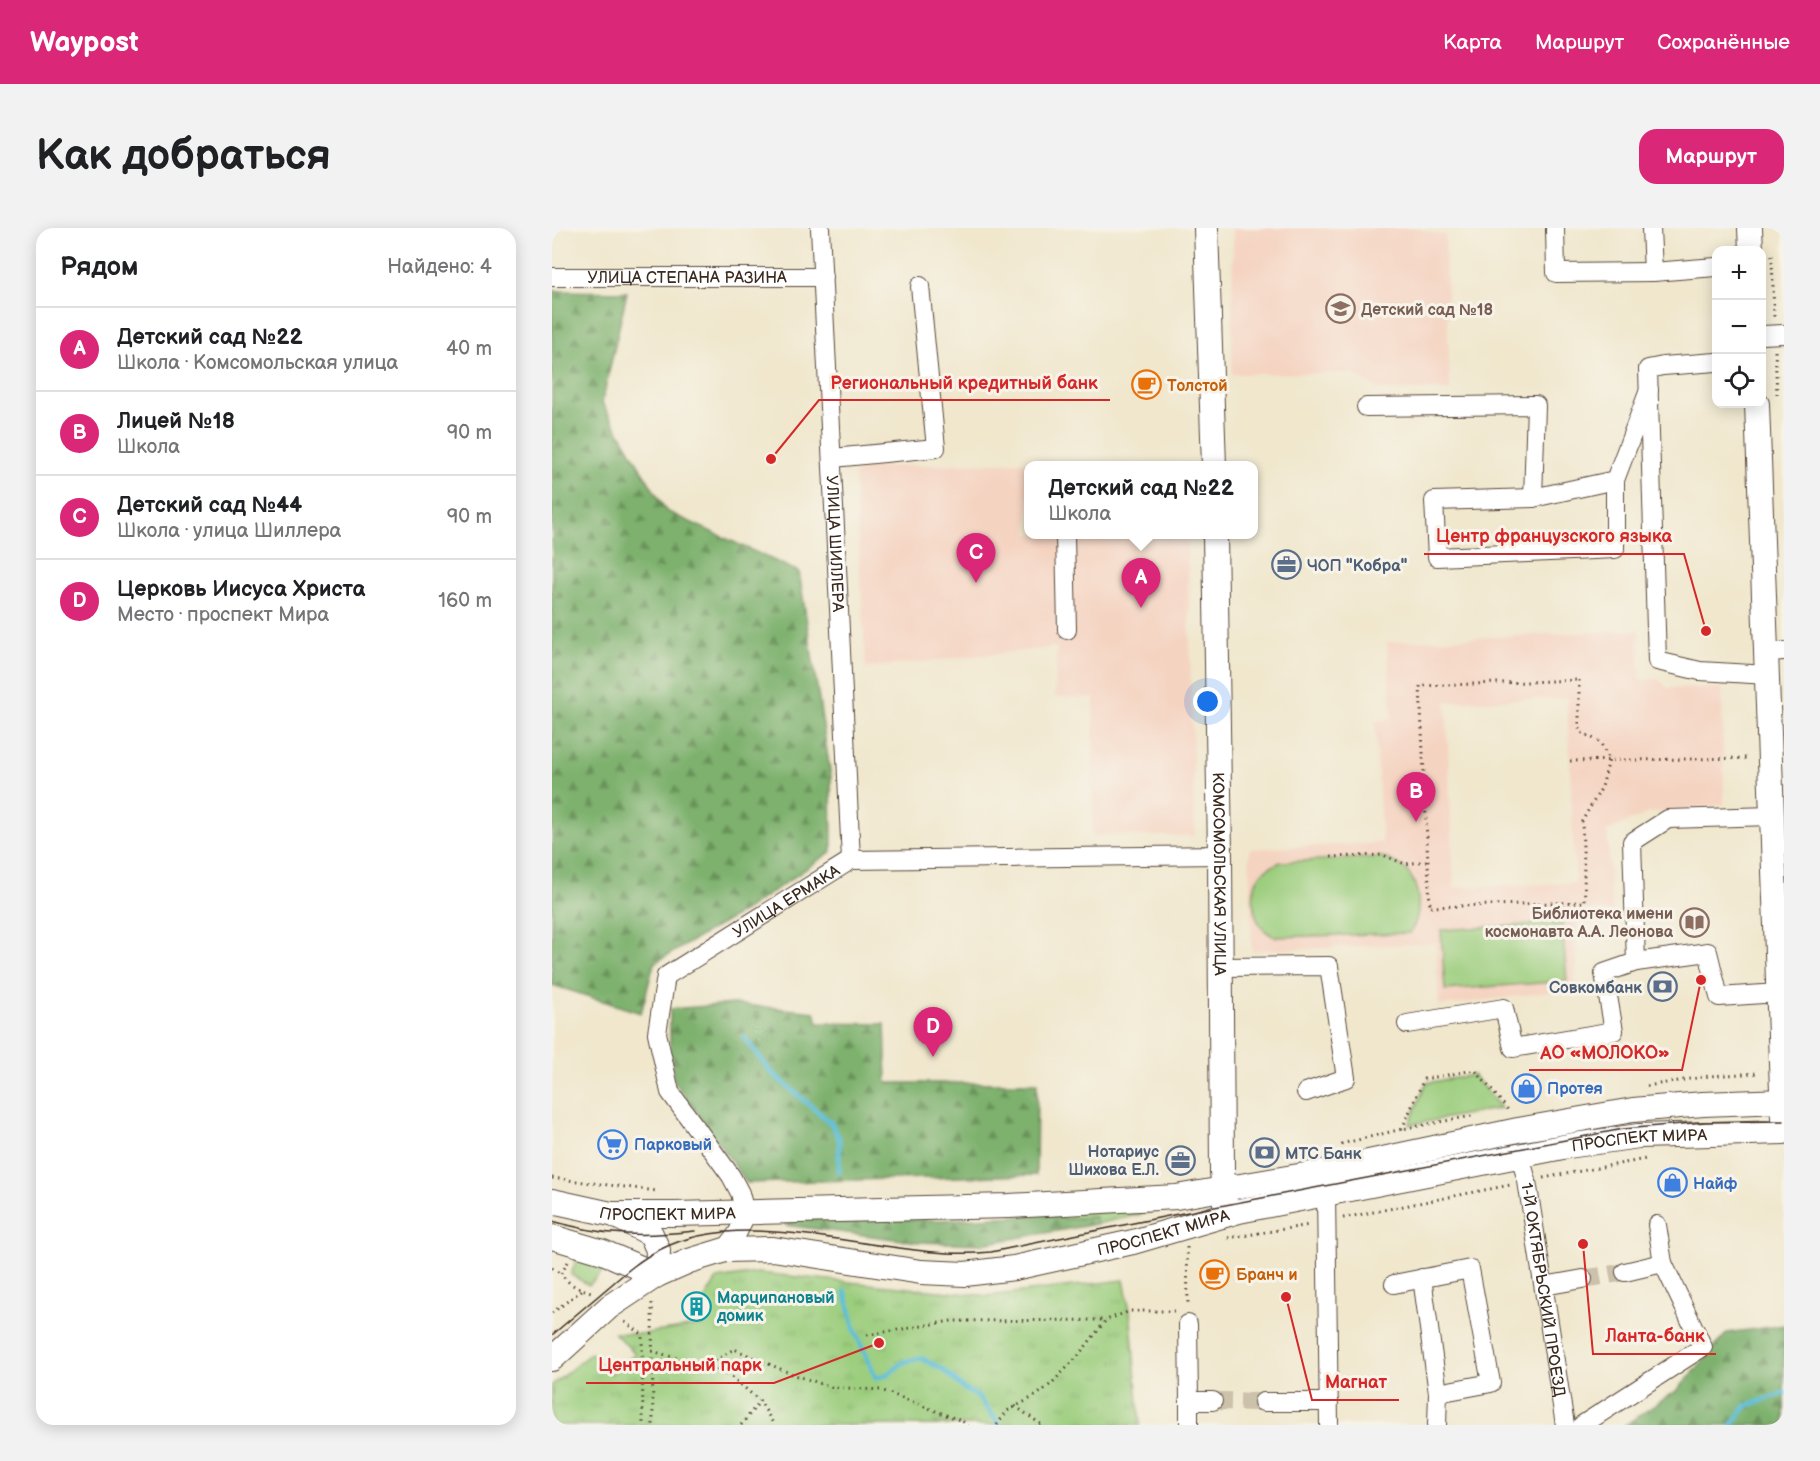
<!DOCTYPE html>
<html lang="ru">
<meta charset="utf-8">
<style>
:root{--surface:#fff;--page:#f2f2f2;--text:#202124;--muted:#757577;--line:#e0e0e0;--accent:#db2777}
body{margin:0;font-family:"Balsamiq Sans",sans-serif;background:var(--page);color:var(--text)}
.controls{position:absolute;right:18px;top:18px;display:grid;overflow:hidden;border-radius:12px;box-shadow:0 3px 15px #0003}
.controls button{width:54px;height:54px;display:grid;place-items:center;padding:0;border:0;border-bottom:2px solid var(--line);background:var(--surface);color:var(--text);font:30px sans-serif}
.you{position:absolute;left:656px;top:474px;width:21px;height:21px;margin:-15px;border:4px solid #fff;border-radius:50%;background:#1a73e8;box-shadow:0 0 0 9px #1a73e833}
.badge{display:grid;place-items:center;width:39px;height:39px;border-radius:50%;background:var(--accent);color:#fff;font-size:20px;font-weight:700}
.pin{position:absolute;translate:-50% -50px;filter:drop-shadow(0 2px 3px #0008)}
.pin::after{content:'';position:absolute;top:32px;width:21px;height:18px;background:inherit;clip-path:polygon(0 0,100% 0,50% 100%)}
.popup{position:absolute;left:472px;top:233px;width:234px;height:78px;box-sizing:border-box;display:grid;place-content:center;border-radius:12px;background:var(--surface);filter:drop-shadow(0 2px 4px #0005);font-size:20px;white-space:nowrap;color:var(--muted)}
.popup b{font-size:22px;color:var(--text)}
.popup::after{content:'';position:absolute;left:50%;top:100%;margin-left:-12px;border:12px solid transparent;border-top-color:var(--surface)}
.list{margin:0;padding:0;list-style:none}
h2{display:flex;justify-content:space-between;align-items:center;height:78px;margin:0;padding:0 24px;font-size:26px}
h2 small{font-size:20px;font-weight:400;color:var(--muted)}
.list li{display:grid;grid-template-columns:39px 1fr auto;gap:18px;align-items:center;box-sizing:border-box;height:84px;padding:0 24px;border-top:2px solid var(--line)}
.list b{display:block;font-size:22px;white-space:nowrap}
.list p{margin:0;font-size:20px;white-space:nowrap;color:var(--muted)}
.list em{font-size:20px;font-style:normal;color:var(--muted)}
.icon{flex:none;width:33px;height:33px;fill:none;stroke:currentColor;stroke-width:2;stroke-linecap:round;stroke-linejoin:round}
.map{position:relative;flex:none;width:1232px;height:1197px;overflow:hidden;border-radius:18px}
header{display:flex;align-items:center;gap:36px;box-sizing:border-box;height:84px;padding:0 30px;background:var(--accent);color:#fff}
header strong{font-size:28px}
nav{display:flex;gap:33px;margin-inline-start:auto;font-size:21px}
.intro{display:flex;align-items:center;justify-content:space-between;box-sizing:border-box;height:144px;padding:0 36px}
h1{margin:0;font-size:42px}
.button{padding:15px 27px;border-radius:18px;background:var(--accent);color:#fff;font-size:21px;font-weight:700}
main{display:flex;gap:36px;padding:0 36px}
aside{flex:1;background:var(--surface);border-radius:18px;box-shadow:0 3px 15px #0003}
.map>svg:first-child{display:block}
.built{fill:#f5d3c1;fill-rule:evenodd}
.grass{fill:#9cce7e;stroke:#6c7c4e;stroke-width:1.5}
.forest{fill:url(#forest-firs);stroke:#5c6e46;stroke-width:1.5}
.park{fill:url(#park-tufts);stroke:#6c7c4e;stroke-width:1.5}
.lines{fill:none;stroke-linecap:round;stroke-linejoin:round}
.stream{stroke:#5bbed9;stroke-width:5}
.minor-tunnel{stroke:#ccc1aa;stroke-width:18;stroke-dasharray:18 9;stroke-linecap:butt}
.minor-casing{stroke:#564638;stroke-width:20}
.major-casing{stroke:#564638;stroke-width:26}
.path{stroke:#564638;stroke-width:3;stroke-dasharray:1.5 4.5;stroke-linecap:butt}
.minor{stroke:#fff;stroke-width:18}
.major{stroke:#fff;stroke-width:24}
.tram{stroke:#3b2a1e;stroke-width:1.5}
.labels{text-anchor:middle;stroke-width:6;stroke-linejoin:round;paint-order:stroke}
.street-label{font-size:16px;fill:#3b2a1e;stroke:#f7f3e8}
.education-label{font-size:16px;font-weight:bold;fill:#785e54;stroke:#f7f3e8;text-anchor:start}
.food-label{font-size:16px;font-weight:bold;fill:#c56008;stroke:#f7f3e8;text-anchor:start}
.service-label{font-size:16px;font-weight:bold;fill:#4e5e75;stroke:#f7f3e8;text-anchor:start}
.shop-label{font-size:16px;font-weight:bold;fill:#366cbe;stroke:#f7f3e8;text-anchor:start}
.culture-label{font-size:16px;font-weight:bold;fill:#0d838f;stroke:#f7f3e8;text-anchor:start}
.leader{fill:none;stroke:#d62828;stroke-width:2}
.callout-dot{fill:#d62828;stroke:#f7f3e8;stroke-width:2}
.callout-label{font-size:18px;text-anchor:middle;font-weight:bold;fill:#d62828;stroke:#f7f3e8;stroke-width:6;stroke-linejoin:round;paint-order:stroke}
</style>
<header>
<strong>Waypost</strong>
<nav><a>Карта</a><a>Маршрут</a><a>Сохранённые</a></nav>
</header>
<div class="intro"><h1>Как добраться</h1><a class="button">Маршрут</a></div>
<main>
<aside>
<h2>Рядом<small>Найдено: 4</small></h2>
<ul class="list">
<li><span class="badge">A</span><div><b>Детский сад №22</b><p>Школа · Комсомольская улица</p></div><em>40 m</em></li>
<li><span class="badge">B</span><div><b>Лицей №18</b><p>Школа</p></div><em>90 m</em></li>
<li><span class="badge">C</span><div><b>Детский сад №44</b><p>Школа · улица Шиллера</p></div><em>90 m</em></li>
<li><span class="badge">D</span><div><b>Церковь Иисуса Христа</b><p>Место · проспект Мира</p></div><em>160 m</em></li>
</ul>
</aside>
<div class="map">
<svg width="1232" height="1197" viewBox="0 0 1232 1197">
<defs>
<pattern id="forest-firs" width="22" height="20" patternUnits="userSpaceOnUse" patternTransform="scale(1.5)"><rect width="22" height="20" fill="#7db16d"/><path d="M5 1l3.5 6h-7zM16 11l3.5 6h-7z" fill="#689059"/></pattern>
<pattern id="park-tufts" width="24" height="20" patternUnits="userSpaceOnUse" patternTransform="scale(1.5)"><rect width="24" height="20" fill="#9cce7e"/><path d="M3 7l-1-3M5 7V3M7 7l1-3M15 17l-1-3M17 17v-4M19 17l1-3" fill="none" stroke="#87b16c"/></pattern>
</defs>
<rect width="100%" height="100%" fill="#f7f3e8"/>
<filter id="ink" filterUnits="userSpaceOnUse"><feTurbulence type="fractalNoise" baseFrequency=".0167" numOctaves="2"/><feDisplacementMap in="SourceGraphic" scale="12" xChannelSelector="R" yChannelSelector="G"/><feConvolveMatrix kernelMatrix="1 2 1 2 8 2 1 2 1" color-interpolation-filters="sRGB"/></filter>
<filter id="wash" filterUnits="userSpaceOnUse"><feTurbulence type="fractalNoise" baseFrequency=".008" numOctaves="4" result="noise"/><feDisplacementMap in="SourceGraphic" scale="24" xChannelSelector="R" yChannelSelector="G"/><feGaussianBlur stdDeviation="1.35" result="paint"/><feColorMatrix in="noise" values="0 0 0 0 0 0 0 0 0 0 0 0 0 0 0 0 0 1.4 0 .05"/><feComposite in="paint" operator="in"/></filter>
<g filter="url(#wash)">
<rect width="100%" height="100%" fill="#f0e7cd"/>
<path class="built" d="M 681,0 L 869,0 L 870,2 L 893,8 L 898,162 L 828,162 L 800,145 L 680,146 Z
M 477,234 L 507,235 L 507,237 L 476,238 L 476,306 L 635,307 L 643,608 L 540,607 L 542,470 L 503,469 L 505,419 L 314,440 L 302,246 L 318,239 Z
M 1087,402 L 1088,452 L 1106,451 L 1116,460 L 1170,460 L 1172,576 L 1096,585 L 1055,603 L 1060,684 L 1025,680 L 1023,761 L 887,778 L 884,715 L 700,723 L 697,621 L 830,615 L 823,493 L 840,490 L 835,414 ZM 1015,470 L 1023,655 L 902,660 L 894,474 Z"/>
<path class="grass" d="M 831,629 C 838,633 850,636 855,643 C 869,660 870,687 858,705 L 723,709 C 717,706 712,703 708,697 C 700,683 698,659 709,646 C 714,640 722,637 729,634 Z
M 1010,695 L 1015,753 L 893,762 L 889,702 Z
M 921,847 L 949,880 L 857,897 L 874,855 Z
M 615,980 L 544,996 L 543,989 L 515,991 L 489,987 Z
M 26,1027 L 44,1033 L 55,1039 L 37,1057 L 19,1047 Z"/>
<path class="forest" d="M 0,63 L 75,64 L 50,175 L 114,283 L 247,344 L 279,549 L 280,623 L 192,683 L 102,735 L 89,785 L 0,757 Z
M 182,776 L 263,784 L 266,795 L 333,796 L 335,855 L 485,855 L 484,947 L 195,955 L 122,853 L 118,824 L 118,781 Z
M 489,987 L 515,991 L 544,989 L 544,996 L 430,1016 L 366,1014 L 233,997 L 233,989 L 387,992 Z
M 1232,1097 L 1232,1197 L 1073,1197 L 1126,1162 L 1175,1105 Z"/>
<path class="park" d="M 206,1045 L 437,1068 L 572,1052 L 578,1083 L 588,1197 L 0,1197 L 0,1157 L 39,1125 L 59,1146 L 83,1125 L 62,1105 L 90,1106 L 151,1097 L 152,1072 L 165,1051 Z"/>
<g class="lines">
<path class="stream" d="M 192,809 L 219,844 L 279,895 L 287,910 L 287,944
M 293,1063 L 303,1103 L 324,1150 L 336,1146 L 352,1134 L 369,1130 L 390,1141 L 412,1161 L 426,1169 L 448,1197
M 1180,1197 L 1194,1178 L 1232,1165"/>
</g>
</g>
<g filter="url(#ink)">
<g class="lines">
<path class="minor-tunnel" d="M 1031,1051 L 1073,1044
M 661,1173 L 711,1174"/>
<defs>
<g id="minor">
<path id="s1" d="M 268,0 C 280,211 288,421 299,632"/>
<path d="M 1003,0 L 1004,45 L 1101,44"/>
<path d="M 1099,0 L 1101,44 L 1164,39"/>
<path id="s2" d="M 0,49 L 271,49"/>
<path d="M 1210,107 L 1232,106"/>
<path d="M 1164,134 L 1111,138 L 1096,141 L 1105,433 L 1148,443 L 1216,447"/>
<path d="M 814,179 L 984,177 L 981,270"/>
<path d="M 281,230 L 384,220 L 368,58"/>
<path d="M 1063,252 L 1063,321 L 885,329 L 882,273 L 981,270 L 1063,252 L 1097,162"/>
<path d="M 513,306 L 515,402"/>
<path d="M 1215,424 L 1232,423"/>
<path d="M 1084,734 L 1156,724 L 1167,769 L 1226,765"/>
<path d="M 668,739 L 777,738 L 794,850 L 754,864"/>
<path d="M 855,796 L 952,780 L 961,820 L 1062,803 L 1052,745 L 1084,734 L 1080,614 L 1116,591 L 1220,588"/>
<path id="s3" d="M 968,928 L 975,953 L 1013,1197"/>
<path d="M 774,965 L 777,1197"/>
<path d="M 1105,997 L 1111,1035"/>
<path id="s4" d="M 173,1022 L 186,1004 L 191,993 L 193,985 L 188,965 L 179,948 L 118,864 L 105,805 L 114,748 L 299,632 L 668,627"/>
<path d="M 870,1050 L 886,1165 L 885,1197"/>
<path d="M 842,1056 L 918,1041 L 939,1155 L 886,1165"/>
<path d="M 992,1058 L 1031,1051"/>
<path d="M 636,1096 L 637,1173 L 661,1173"/>
<path d="M 637,1173 L 637,1197"/>
<path d="M 711,1174 L 777,1174"/>
<path d="M 1030,1197 L 1151,1119 L 1111,1035 L 1073,1044"/>
</g>
<g id="major">
<path d="M 654,0 L 662,238"/>
<path d="M 1198,0 L 1199,22"/>
<path d="M 1205,176 L 1231,890"/>
<path id="s5" d="M 663,306 L 668,627 L 670,943 L 673,976"/>
<path id="s6" d="M 0,973 L 59,986 L 122,986 L 457,978 L 624,969 L 770,944 L 966,902 L 1081,882 L 1151,876 L 1232,873"/>
<path d="M 64,988 L 99,1006 L 106,1022 L 105,1047"/>
<path d="M 0,1009 L 51,1024 L 105,1047"/>
<path id="s7" d="M 0,1131 L 57,1079 L 105,1047 L 137,1033 L 173,1022 L 221,1021 L 369,1044 L 413,1046 L 462,1040 L 581,1014 L 687,983 L 1016,918 L 1087,908 L 1232,904"/>
</g>
</defs>
<use href="#minor" class="minor-casing"/>
<use href="#major" class="major-casing"/>
<path class="path" d="M 1220,27 L 1222,89
M 1223,123 L 1225,167
M 1027,452 L 1027,503 L 1048,514 L 1057,532 L 1050,559 L 1030,593 L 1033,674 L 878,679 L 868,458 Z
M 1018,533 L 1197,530
M 779,629 L 831,627 L 853,636 L 875,633
M 1095,858 L 1157,848 L 1207,845
M 850,901 L 872,851 L 923,842 L 956,882
M 789,916 L 850,901 L 920,888
M 0,950 L 105,963
M 991,950 L 1094,931
M 791,990 L 958,957
M 676,1010 L 758,997
M 635,1019 L 636,1078
M 16,1034 L 9,1046 C 19,1059 27,1060 42,1065
M 0,1040 L 9,1046
M 100,1075 L 101,1197
M 0,1085 L 30,1062
M 73,1094 L 90,1106 L 91,1197
M 315,1107 L 400,1093 L 554,1092
M 100,1123 L 175,1145 L 208,1173 L 222,1197
M 153,1139 L 182,1121 L 240,1146 L 279,1159 L 329,1162 L 410,1193 L 416,1197
M 463,1178 L 490,1197
M 189,1197 L 208,1173
M 445,1197 L 455,1183 L 485,1167 L 499,1156 L 527,1127 L 554,1092 L 578,1083 L 622,1083"/>
<use href="#minor" class="minor"/>
<use href="#major" class="major"/>
<path class="tram" d="M 0,993 C 20,998 40,1004 61,1005 C 88,1008 116,1006 143,1003
M 0,1107 C 20,1090 39,1074 59,1057 C 74,1044 89,1031 107,1022 C 200,973 337,1035 439,1024 L 626,986 L 1071,901 L 1153,894 L 1232,893"/>
</g>
</g>
<defs>
<symbol id="school-ring" viewBox="-11 -11 22 22"><circle r="9.5" fill="#f7f3e8" stroke="#8d6e63" stroke-width="1.5"/><path d="M0-5L7-2L0 1L-7-2ZM-4 1L0 2.5L4 1V4Q0 6-4 4Z" fill="#8d6e63"/></symbol>
<symbol id="cafe-ring" viewBox="-11 -11 22 22"><circle r="9.5" fill="#f7f3e8" stroke="#e8710a" stroke-width="1.5"/><path d="M-5.5-4.5H6V0H3Q3 3.5 0 3.5H-2.5Q-5.5 3.5-5.5 0ZM3-3.2v2h1.7v-2ZM-6 4.5H4V6H-6Z" fill="#e8710a"/></symbol>
<symbol id="office-ring" viewBox="-11 -11 22 22"><circle r="9.5" fill="#f7f3e8" stroke="#5c6f8a" stroke-width="1.5"/><path d="M-6-3h4V-5.5h4V-3h4V5H-6ZM-1-4.5V-3h2v-1.5ZM-6 0V1H6V0Z" fill="#5c6f8a"/></symbol>
<symbol id="library-ring" viewBox="-11 -11 22 22"><circle r="9.5" fill="#f7f3e8" stroke="#8d6e63" stroke-width="1.5"/><path d="M-6-4Q-3-5.5-.7-3.5V5Q-3 3-6 4ZM6-4Q3-5.5 .7-3.5V5Q3 3 6 4Z" fill="#8d6e63"/></symbol>
<symbol id="bank-ring" viewBox="-11 -11 22 22"><circle r="9.5" fill="#f7f3e8" stroke="#5c6f8a" stroke-width="1.5"/><path d="M-6-4H6V4H-6ZM0-2.3a2.3 2.3 0 1 0 0 4.6a2.3 2.3 0 1 0 0-4.6Z" fill="#5c6f8a"/></symbol>
<symbol id="shop-ring" viewBox="-11 -11 22 22"><circle r="9.5" fill="#f7f3e8" stroke="#3f7fe0" stroke-width="1.5"/><path d="M-5-2.5h2.3a2.7 3.5 0 0 1 5.4 0H5L5.5 6h-11ZM-1.5-2.5h3a1.5 2.3 0 0 0-3 0Z" fill="#3f7fe0"/></symbol>
<symbol id="supermarket-ring" viewBox="-11 -11 22 22"><circle r="9.5" fill="#f7f3e8" stroke="#3f7fe0" stroke-width="1.5"/><path d="M-6-5.5h2.5l.6 2H6L4.5 2H-2.5L-4.4-4H-6ZM-1.5 3.2a1.3 1.3 0 1 0 .1 0ZM3 3.2a1.3 1.3 0 1 0 .1 0Z" fill="#3f7fe0"/></symbol>
<symbol id="building-ring" viewBox="-11 -11 22 22"><circle r="9.5" fill="#f7f3e8" stroke="#0f9aa8" stroke-width="1.5"/><path d="M-4-6H4V6H1V3H-1V6H-4ZM-2.5-4.3h1.7v1.8h-1.7ZM.8-4.3h1.7v1.8H.8ZM-2.5-1h1.7V.8h-1.7ZM.8-1h1.7V.8H.8Z" fill="#0f9aa8"/></symbol>
</defs>
<g fill-rule="evenodd">
<use href="#school-ring" x="772" y="64" width="33" height="33"/>
<use href="#cafe-ring" x="578" y="140" width="33" height="33"/>
<use href="#office-ring" x="718" y="320" width="33" height="33"/>
<use href="#library-ring" x="1126" y="678" width="33" height="33"/>
<use href="#bank-ring" x="1094" y="742" width="33" height="33"/>
<use href="#shop-ring" x="958" y="844" width="33" height="33"/>
<use href="#supermarket-ring" x="44" y="900" width="33" height="33"/>
<use href="#bank-ring" x="696" y="908" width="33" height="33"/>
<use href="#office-ring" x="612" y="916" width="33" height="33"/>
<use href="#shop-ring" x="1104" y="938" width="33" height="33"/>
<use href="#cafe-ring" x="646" y="1030" width="33" height="33"/>
<use href="#building-ring" x="128" y="1062" width="33" height="33"/>
</g>
<g class="labels">
<g class="street-label">
<text dy="6" stroke="none"><textPath href="#s2" startOffset="135">УЛИЦА СТЕПАНА РАЗИНА</textPath></text>
<text dy="6" stroke="none"><textPath href="#s1" startOffset="316">УЛИЦА ШИЛЛЕРА</textPath></text>
<text dy="6" stroke="none"><textPath href="#s5" startOffset="340">КОМСОМОЛЬСКАЯ УЛИЦА</textPath></text>
<text dy="6" stroke="none"><textPath href="#s4" startOffset="446">УЛИЦА ЕРМАКА</textPath></text>
<text dy="6" stroke="none"><textPath href="#s7" startOffset="1138">ПРОСПЕКТ МИРА</textPath></text>
<text dy="6" stroke="none"><textPath href="#s6" startOffset="117">ПРОСПЕКТ МИРА</textPath></text>
<text dy="6" stroke="none"><textPath href="#s7" startOffset="652">ПРОСПЕКТ МИРА</textPath></text>
<text dy="6" stroke="none"><textPath href="#s3" startOffset="136">1-Й ОКТЯБРЬСКИЙ ПРОЕЗД</textPath></text>
</g>
<g class="education-label">
<text x="809" y="87">Детский сад №18</text>
<text x="1121" y="691" text-anchor="end">Библиотека имени<tspan x="1121" dy="18">космонавта А.А. Леонова</tspan></text>
</g>
<g class="food-label">
<text x="615" y="163">Толстой</text>
<text x="684" y="1052">Бранч и</text>
</g>
<g class="service-label">
<text x="755" y="343">ЧОП "Кобра"</text>
<text x="1090" y="765" text-anchor="end">Совкомбанк</text>
<text x="607" y="929" text-anchor="end">Нотариус<tspan x="607" dy="18">Шихова Е.Л.</tspan></text>
<text x="733" y="931">МТС Банк</text>
</g>
<g class="shop-label">
<text x="995" y="866">Протея</text>
<text x="82" y="922">Парковый</text>
<text x="1141" y="961">Найф</text>
</g>
<g class="culture-label">
<text x="165" y="1075">Марципановый<tspan x="165" dy="18">домик</tspan></text>
</g>
</g>
<path class="leader" d="M219 231L267 172H558M1154 403L1132 326H872M1149 752L1130 842H977M1031 1016L1041 1126H1164M327 1115L222 1155H34M734 1069L760 1172H847"/>
<g class="callout-dot">
<circle cx="219" cy="231" r="6"/>
<circle cx="1154" cy="403" r="6"/>
<circle cx="1149" cy="752" r="6"/>
<circle cx="1031" cy="1016" r="6"/>
<circle cx="327" cy="1115" r="6"/>
<circle cx="734" cy="1069" r="6"/>
</g>
<g class="callout-label">
<text x="412" y="161">Региональный кредитный банк</text>
<text x="1002" y="314">Центр французского языка</text>
<text x="1053" y="831">АО «МОЛОКО»</text>
<text x="1103" y="1114">Ланта-банк</text>
<text x="128" y="1143">Центральный парк</text>
<text x="804" y="1160">Магнат</text>
</g>
</svg>
<div class="controls">
<button>+</button>
<button>−</button>
<button><svg class="icon" aria-label="locate" viewBox="0 0 24 24"><circle cx="12" cy="12" r="6"/><path d="M12 2v4M12 18v4M2 12h4M18 12h4"/></svg></button>
</div>
<div class="you"></div>
<div class="pin badge" style="left:589px;top:380px">A</div>
<div class="popup"><b>Детский сад №22</b>Школа</div>
<div class="pin badge" style="left:864px;top:594px">B</div>
<div class="pin badge" style="left:424px;top:355px">C</div>
<div class="pin badge" style="left:381px;top:829px">D</div>
</div>
</main>
